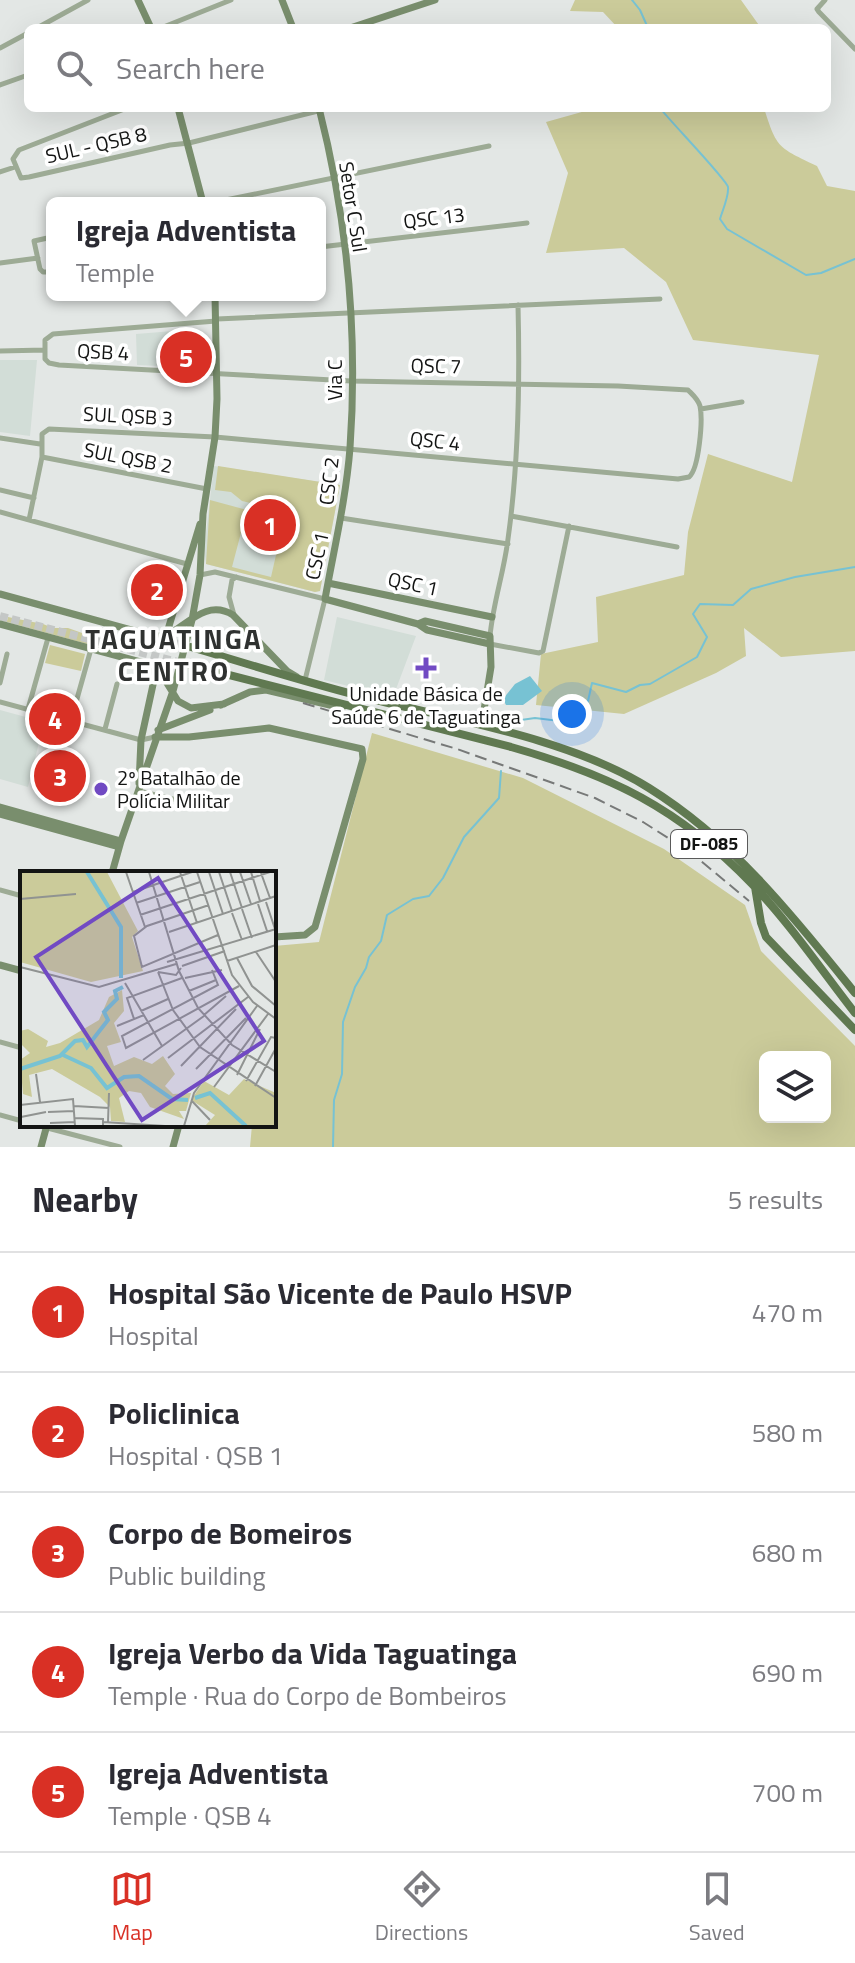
<!DOCTYPE html>
<meta charset="utf-8">
<style>
:root{--surface:#fff;--page:#f2f2f3;--text:#2b2b33;--muted:#7c7c81;--line:#e1e1e2;--accent:#d93025}
body{margin:0;font-family:"Titillium Web",sans-serif;background:var(--page);color:var(--text)}
.controls{position:absolute;right:24px;bottom:24px;display:grid;overflow:hidden;border-radius:12px;box-shadow:0 8px 32px #0002}
.controls button{width:72px;height:72px;display:grid;place-items:center;padding:0;border:0;border-bottom:2px solid var(--line);background:var(--surface);color:var(--text);font:40px sans-serif}
.you{position:absolute;left:572px;top:714px;width:28px;height:28px;margin:-20px;border:6px solid #fff;border-radius:50%;background:#1a73e8;box-shadow:0 0 0 12px #1a73e833}
.badge{display:grid;place-items:center;width:52px;height:52px;border-radius:50%;background:var(--accent);color:#fff;font-size:26px;font-weight:700}
.pin{position:absolute;translate:-50% -50%;border:4px solid #fff;box-shadow:0 2px 8px #0006}
.popup{position:absolute;left:46px;top:197px;width:280px;height:104px;box-sizing:border-box;display:grid;place-content:center;border-radius:12px;background:var(--surface);filter:drop-shadow(0 2px 6px #0005);font-size:26px;white-space:nowrap;color:var(--muted)}
.popup b{font-size:30px;color:var(--text)}
.popup::after{content:'';position:absolute;left:50%;top:100%;margin-left:-16px;border:16px solid transparent;border-top-color:var(--surface)}
.list{margin:0;padding:0;list-style:none}
h2{display:flex;justify-content:space-between;align-items:center;height:104px;margin:0;padding:0 32px;font-size:34px}
h2 small{font-size:26px;font-weight:400;color:var(--muted)}
.list li{display:grid;grid-template-columns:52px 1fr auto;gap:24px;align-items:center;box-sizing:border-box;height:120px;padding:0 32px;border-top:2px solid var(--line)}
.list b{display:block;font-size:30px;white-space:nowrap}
.list p{margin:0;font-size:26px;white-space:nowrap;color:var(--muted)}
.list em{font-size:26px;font-style:normal;color:var(--muted)}
.icon{flex:none;width:44px;height:44px;fill:none;stroke:currentColor;stroke-width:2;stroke-linecap:round;stroke-linejoin:round}
.map{position:relative;flex:none;width:855px;height:1147px;overflow:hidden}
.search{position:absolute;background:var(--surface);box-shadow:0 8px 32px #0002;left:24px;right:24px;top:24px;height:88px;display:flex;align-items:center;gap:20px;box-sizing:border-box;padding:0 28px;border-radius:12px;color:var(--muted);font-size:30px}
.sheet{height:704px;background:var(--surface)}
nav{display:flex;justify-content:space-around;align-items:center;box-sizing:border-box;height:112px;border-top:2px solid var(--line);background:var(--surface);font-size:22px;color:var(--muted)}
nav a{display:grid;justify-items:center;gap:4px}
nav .on{color:var(--accent)}
.map>svg:first-child{display:block}
.built{fill:#d2ddd7}
.green{fill:#cbcb9a;fill-rule:evenodd}
.water{fill:#77c2d3}
.lines{fill:none;stroke-linecap:round;stroke-linejoin:round}
.stream{stroke:#77c2d3;stroke-width:2}
.primary-tunnel{stroke:#c4c7c6;stroke-width:8;stroke-dasharray:8 4;stroke-linecap:butt}
.street{stroke:#9dab95;stroke-width:5}
.secondary{stroke:#798e6d;stroke-width:7}
.primary{stroke:#607951;stroke-width:8}
.rail{stroke:#777978;stroke-width:2;stroke-dasharray:12 6;stroke-linecap:butt}
.poi-dot{fill:#714ac3;stroke:#fff;stroke-width:3}
.labels{text-anchor:middle;stroke-width:7;stroke-linejoin:round;paint-order:stroke}
.shield{fill:#fff;stroke:#5a5a5a;stroke-width:2}
.shield-label{font-size:18px;font-weight:bold;fill:#131413}
.street-label{font-size:20px;fill:#131413;stroke:#fff}
.poi-label{font-size:20px;fill:#131413;stroke:#fff}
.district-label{font-size:28px;font-weight:bold;letter-spacing:2px;fill:#2f3130;stroke:#fff}
.inset-river{fill:none;stroke:#77c2d3;stroke-width:4}
.inset-road{fill:none;stroke:#909391;stroke-width:2}
.view{fill:#714ac3;fill-opacity:0.15;stroke:#714ac3;stroke-width:4}
.inset-edge{fill:none;stroke:#131413;stroke-width:4}
</style>
<div class="map">
<svg width="855" height="1147" viewBox="0 0 855 1147">
<rect width="100%" height="100%" fill="#e3e7e5"/>
<path class="built" d="M 198,329 L 199,349 L 159,350 L 159,366 L 137,365 L 136,334 Z
M 0,360 L 37,360 L 30,436 L 0,432 Z
M 214,466 L 340,485 L 320,591 L 315,592 L 206,564 L 204,549 Z
M 337,617 L 416,636 L 393,697 L 324,680 Z
M 0,710 L 44,722 L 28,787 L 0,779 Z"/>
<path class="green" d="M 575,0 L 741,0 L 761,28 L 618,28 L 603,12 L 570,11 Z
M 596,108 L 764,108 C 777,149 778,147 817,166 L 827,186 L 855,191 L 855,651 L 781,657 L 744,628 L 746,656 L 716,673 L 624,714 L 536,705 L 541,654 L 598,642 L 596,597 L 684,575 L 688,532 L 708,454 L 792,482 L 819,355 L 693,340 L 666,282 L 624,248 L 546,253 L 568,173 L 546,122 Z
M 218,466 L 340,485 L 320,591 L 315,592 L 206,564 L 210,500 L 247,510 L 232,567 L 271,577 L 286,511 L 242,501 L 231,492 L 215,490 Z
M 8,617 L 43,624 L 53,628 L 68,628 L 99,639 L 98,647 L 0,620 L 7,621 Z
M 50,645 L 85,654 L 81,671 L 45,663 Z
M 372,733 L 523,778 L 664,849 L 745,905 L 761,951 L 855,1046 L 855,1147 L 250,1147 L 252,1125 L 274,1125 L 274,946 L 319,942 ZM 765,1057 L 825,1057 L 825,1117 L 765,1117 Z"/>
<path class="water" d="M 530,676 L 542,691 L 523,705 L 506,705 L 503,699 L 515,684 Z"/>
<g class="lines">
<path class="stream" d="M 632,0 L 640,10 L 648,28
M 660,108 C 669,120 727,180 728,187 C 729,196 723,209 720,219 L 727,229 L 806,275 L 821,273 L 855,259
M 514,721 L 535,718 L 576,723 L 586,710 L 592,683 L 626,692 L 640,685 L 650,684 L 697,657 L 707,637 L 693,614 L 700,604 L 733,605 L 751,589 L 795,577 L 855,567
M 333,1147 L 334,1100 L 342,1074 L 343,1022 L 355,987 L 366,968 L 369,957 L 381,941 L 387,915 L 413,899 L 429,896 L 443,878 L 464,837 L 499,798 L 501,771"/>
<path class="primary-tunnel" d="M 0,616 L 185,664
M 153,637 L 190,647"/>
<path class="street" d="M 825,0 L 817,9 L 819,12 L 855,49
M 37,28 L 88,0
M 161,28 L 231,0
M 0,48 L 28,33
M 0,85 L 28,75
M 127,108 L 19,150 L 13,159 L 21,178 L 29,177 L 170,145 L 189,143 L 330,108
M 0,172 L 15,167
M 211,203 L 489,146
M 52,237 L 34,241 L 40,269 L 43,272 L 52,272
M 320,247 L 527,223
M 0,263 L 38,258
M 217,319 L 660,299
M 0,351 L 45,350
M 701,409 L 742,402
M 0,438 L 40,444
M 42,457 L 207,489
M 0,490 L 34,498
M 0,512 L 187,564
M 511,516 L 677,547
M 341,518 L 508,544
M 29,520 L 42,457 L 42,434 L 49,429 L 215,437 L 678,479 L 689,477 C 699,469 703,420 700,406 C 698,399 693,395 688,390 L 618,386 L 351,381 L 59,365 L 49,363 L 45,359 L 45,340 L 53,334 L 216,321
M 200,575 L 215,572 L 325,599 L 305,680
M 234,615 L 229,597 L 232,580 L 236,577
M 490,636 C 493,603 504,572 508,539 C 519,461 520,384 518,305
M 490,644 L 539,653 L 543,651 L 569,526
M 0,683 L 7,654
M 0,702 L 141,740 L 155,737
M 28,709 L 48,638
M 71,720 L 91,649
M 105,729 L 117,684
M 139,791 L 202,806
M 0,890 L 22,896
M 0,1042 L 22,1048
M 0,1115 L 22,1121
M 36,1125 L 120,1147"/>
<path class="secondary" d="M 138,0 L 151,28
M 282,0 L 293,28
M 350,28 L 435,0
M 178,108 L 203,203
M 319,108 C 347,218 358,335 350,448 C 346,499 334,549 325,599 L 418,624 L 427,630 L 490,644
M 328,583 L 492,617
M 0,594 L 153,636 L 166,636
M 0,624 L 144,663 L 165,680 L 178,701 L 191,708 L 224,704
M 418,624 L 425,621 L 490,636 L 491,667 L 484,710 L 488,720 L 497,728
M 166,636 C 188,624 207,599 233,615 L 287,671 L 297,677
M 166,636 L 200,524
M 221,705 L 250,692 L 266,690 L 334,706 L 344,706
M 158,730 L 210,710
M 155,737 L 189,737 L 269,728 L 362,749 L 363,759 L 315,927 L 305,935 L 274,937
M 139,783 L 141,740 L 156,671
M 0,807 L 121,841
M 0,814 L 119,847
M 112,873 L 121,841 L 173,691 L 192,620 L 200,575 L 203,514 L 215,437 L 217,399 L 215,295
M 0,965 L 22,971
M 41,1147 L 47,1125
M 173,1147 L 179,1125"/>
<path class="primary" d="M 191,647 C 251,665 311,684 372,699 C 458,720 575,741 649,788 C 734,841 793,916 855,993
M 186,664 L 511,747 C 610,775 679,808 752,884 C 788,921 823,972 855,1013
M 755,887 L 761,923 L 766,937 L 855,1030"/>
<path class="rail" d="M 303,703 L 457,749 L 595,798 L 643,822 L 690,852 L 749,901"/>
</g>
<g class="poi-dot">
<path d="M422 656h8v8h8v8h-8v8h-8v-8h-8v-8h8z"/>
<circle cx="101" cy="789" r="8"/>
</g>
<g class="labels">
<rect class="shield" x="671" y="830" width="76" height="28" rx="6"/>
<g class="shield-label">
<text x="709" y="850">DF-085</text>
</g>
<g class="street-label">
<text transform="translate(96 145) rotate(-13)" y="7">SUL - QSB 8</text>
<text transform="translate(353 207) rotate(81)" y="7">Setor C Sul</text>
<text transform="translate(434 218) rotate(-7)" y="7">QSC 13</text>
<text transform="translate(103 352) rotate(3)" y="7">QSB 4</text>
<text transform="translate(436 366) rotate(1)" y="7">QSC 7</text>
<text transform="translate(335 380) rotate(-90)" y="7">Via C</text>
<text transform="translate(128 416) rotate(3)" y="7">SUL QSB 3</text>
<text transform="translate(435 441) rotate(6)" y="7">QSC 4</text>
<text transform="translate(128 458) rotate(11)" y="7">SUL QSB 2</text>
<text transform="translate(329 481) rotate(-83)" y="7">CSC 2</text>
<text transform="translate(317 556) rotate(-78)" y="7">CSC 1</text>
<text transform="translate(413 584) rotate(12)" y="7">QSC 1</text>
</g>
<g class="poi-label">
<text x="426" y="701">Unidade Básica de<tspan x="426" dy="23">Saúde 6 de Taguatinga</tspan></text>
<text x="117" y="785" text-anchor="start">2º Batalhão de<tspan x="117" dy="23">Polícia Militar</tspan></text>
</g>
<g class="district-label">
<text x="174" y="649">TAGUATINGA<tspan x="174" dy="32">CENTRO</tspan></text>
</g>
</g>
<g transform="translate(20 871)">
<rect width="256" height="256" fill="#e3e7e5"/>
<path d="M 0,1 L 87,1 L 118,60 L 112,66 L 123,100 L 71,111 L 0,91 ZM 102,119 L 104,140 L 94,152 L 101,171 L 87,175 L 94,195 L 114,186 L 132,193 L 143,185 L 155,203 L 145,215 L 153,223 L 171,222 L 166,240 L 159,240 L 164,248 L 130,236 L 121,222 L 109,220 L 99,227 L 105,251 L 91,250 L 90,236 L 80,226 L 32,198 L 9,204 L 12,226 L 3,223 L 0,189 L 10,182 L 0,172 L 0,160 L 8,158 L 28,170 L 26,176 L 40,172 L 79,149 L 89,126 ZM 224,208 L 256,222 L 256,255 L 185,255 L 195,244 L 171,229 L 184,210 L 209,224 Z" fill="#cbcb9a"/>
<path class="inset-river" d="M 67,1 L 101,56 L 101,107M 43,184 L 71,197 L 87,217 L 104,206 L 119,205 L 152,228 L 168,229M 0,198 L 40,185 L 55,170 L 63,169 L 67,176 L 88,149 L 84,141 L 97,128 L 95,120 L 103,116M 175,227 L 190,222 L 226,255"/>
<path class="inset-road" d="M 106,1 L 125,56M 129,1 L 159,100 L 178,137 L 212,174 L 256,201M 160,1 L 177,52M 177,1 L 212,104 L 233,131 L 256,148M 189,1 L 203,43M 199,1 L 212,40M 210,1 L 222,37M 220,1 L 231,33M 231,1 L 240,30M 241,2 L 250,27M 113,21 L 172,1M 0,28 L 56,23M 246,31 L 255,58M 116,32 L 180,11M 238,33 L 247,60M 189,34 L 127,55 L 114,65 L 122,96 L 198,64M 222,38 L 232,67M 212,42 L 222,69M 120,44 L 250,1M 149,61 L 256,25M 236,81 L 256,111M 217,87 L 232,115 L 256,135M 207,90 L 256,74M 147,91 L 256,58M 162,95 L 205,80M 0,96 L 79,116 L 156,93M 192,99 L 198,114 L 102,165 L 106,177 L 219,115M 138,101 L 153,139 L 180,176 L 256,227M 138,101 L 156,104 L 161,97M 165,107 L 202,99M 105,112 L 142,175M 169,120 L 196,109M 121,140 L 148,128M 184,144 L 206,125M 114,148 L 107,127 L 162,107M 97,155 L 124,144M 148,187 L 228,126M 123,189 L 184,145M 161,195 L 216,138M 176,198 L 226,147M 16,203 L 20,231M 217,204 L 240,158M 226,210 L 251,166 L 256,167M 235,215 L 256,177M 194,216 L 248,143M 171,229 L 190,249M 0,234 L 53,228 L 55,255M 54,235 L 89,237M 28,241 L 54,240M 1,246 L 26,241M 54,247 L 83,248 L 83,255M 83,251 L 145,255M 88,251 L 89,222M 30,252 L 55,251M 164,255 L 174,222 L 237,135"/>
<path class="view" d="M 138,7 L 244,170 L 122,249 L 16,86 Z"/>
<rect width="256" height="256" class="inset-edge"/>
</g>
</svg>
<div class="controls">
<button><svg class="icon" aria-label="layers" viewBox="0 0 24 24"><path d="M12 4l9 5-9 5-9-5zM3 14l9 5 9-5"/></svg></button>
</div>
<div class="you"></div>
<div class="pin badge" style="left:270px;top:525px">1</div>
<div class="pin badge" style="left:157px;top:590px">2</div>
<div class="pin badge" style="left:60px;top:776px">3</div>
<div class="pin badge" style="left:55px;top:719px">4</div>
<div class="pin badge" style="left:186px;top:357px">5</div>
<div class="popup"><b>Igreja Adventista</b>Temple</div>
<div class="search"><svg class="icon" aria-label="search" viewBox="0 0 24 24"><circle cx="10" cy="10" r="6"/><path d="M15 15l6 6"/></svg>Search here</div>
</div>
<section class="sheet">
<h2>Nearby<small>5 results</small></h2>
<ul class="list">
<li><span class="badge">1</span><div><b>Hospital São Vicente de Paulo HSVP</b><p>Hospital</p></div><em>470 m</em></li>
<li><span class="badge">2</span><div><b>Policlinica</b><p>Hospital · QSB 1</p></div><em>580 m</em></li>
<li><span class="badge">3</span><div><b>Corpo de Bomeiros</b><p>Public building</p></div><em>680 m</em></li>
<li><span class="badge">4</span><div><b>Igreja Verbo da Vida Taguatinga</b><p>Temple · Rua do Corpo de Bombeiros</p></div><em>690 m</em></li>
<li><span class="badge">5</span><div><b>Igreja Adventista</b><p>Temple · QSB 4</p></div><em>700 m</em></li>
</ul>
</section>
<nav>
<a class="on"><svg class="icon" aria-label="map" viewBox="0 0 24 24"><path d="M3 6l6-2 6 2 6-2v14l-6 2-6-2-6 2zM9 4v14M15 6v14"/></svg>Map</a>
<a><svg class="icon" aria-label="directions" viewBox="0 0 24 24"><path d="M12 3l9 9-9 9-9-9zM9 14v-3h6M13 9l2 2-2 2"/></svg>Directions</a>
<a><svg class="icon" aria-label="saved" viewBox="0 0 24 24"><path d="M7 4h10v16l-5-4-5 4z"/></svg>Saved</a>
</nav>
